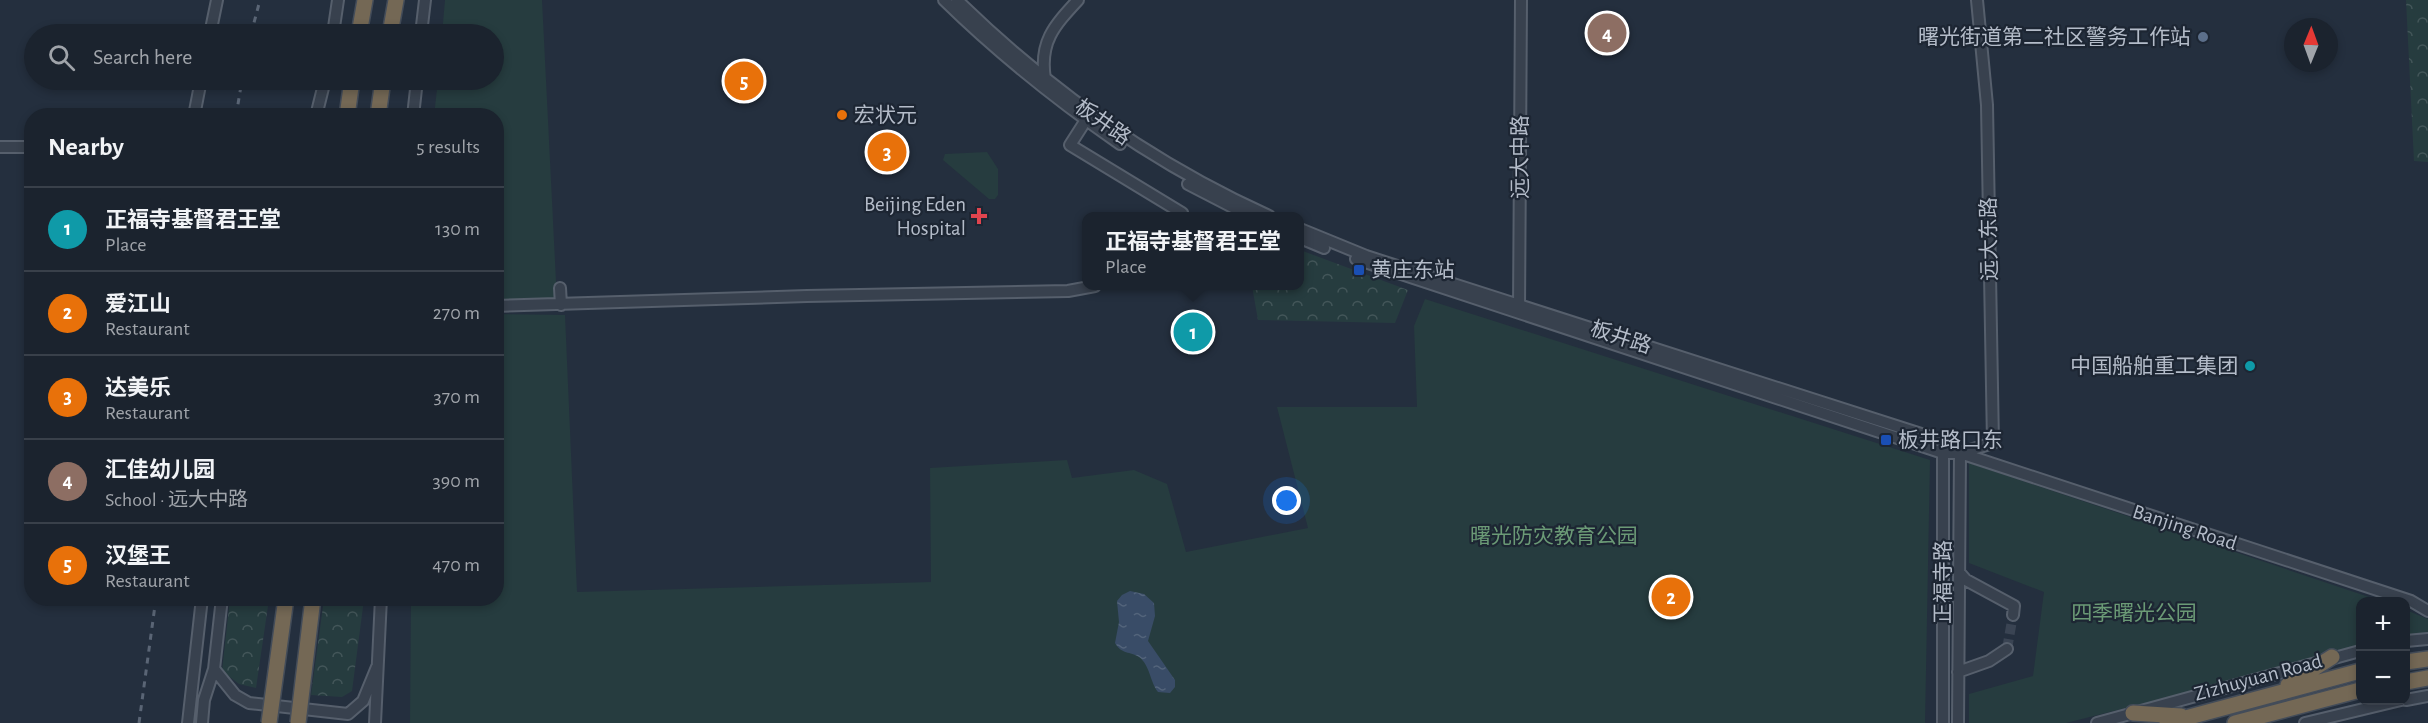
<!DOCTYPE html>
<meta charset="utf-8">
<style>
:root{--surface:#1b232e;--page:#282f3a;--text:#f1f3f6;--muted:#a0a4aa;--line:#39404a;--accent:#8c9099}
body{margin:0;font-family:"Alegreya Sans","Noto Sans SC",sans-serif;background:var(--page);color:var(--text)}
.controls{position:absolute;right:18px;bottom:18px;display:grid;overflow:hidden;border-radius:12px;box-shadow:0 3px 9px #0003}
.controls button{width:54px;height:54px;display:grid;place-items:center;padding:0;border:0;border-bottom:2px solid var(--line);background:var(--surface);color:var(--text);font:30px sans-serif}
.compass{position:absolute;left:2284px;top:18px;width:54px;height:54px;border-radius:50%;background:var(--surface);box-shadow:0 3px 9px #0003;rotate:1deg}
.you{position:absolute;left:1287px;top:501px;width:21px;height:21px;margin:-15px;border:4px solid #fff;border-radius:50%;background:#1a73e8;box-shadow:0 0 0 9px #1a73e833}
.badge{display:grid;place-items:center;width:39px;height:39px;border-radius:50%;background:var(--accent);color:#fff;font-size:20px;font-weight:700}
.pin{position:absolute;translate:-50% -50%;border:3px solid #fff;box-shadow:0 2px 6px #0006}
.popup{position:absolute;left:1082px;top:212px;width:222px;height:78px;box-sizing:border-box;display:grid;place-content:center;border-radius:12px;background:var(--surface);filter:drop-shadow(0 2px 4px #0005);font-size:20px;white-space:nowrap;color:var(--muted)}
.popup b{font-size:22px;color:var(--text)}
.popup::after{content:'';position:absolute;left:50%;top:100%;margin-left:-12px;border:12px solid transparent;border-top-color:var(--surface)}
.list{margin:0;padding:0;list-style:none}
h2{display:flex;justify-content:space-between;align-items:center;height:78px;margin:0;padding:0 24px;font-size:26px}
h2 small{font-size:20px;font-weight:400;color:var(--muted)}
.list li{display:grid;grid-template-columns:39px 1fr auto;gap:18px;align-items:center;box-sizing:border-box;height:84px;padding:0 24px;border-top:2px solid var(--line)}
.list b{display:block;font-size:22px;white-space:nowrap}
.list p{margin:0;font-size:20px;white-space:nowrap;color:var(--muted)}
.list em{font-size:20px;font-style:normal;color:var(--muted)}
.icon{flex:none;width:33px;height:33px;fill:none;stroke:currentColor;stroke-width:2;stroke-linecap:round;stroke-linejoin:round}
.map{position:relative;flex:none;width:2428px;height:723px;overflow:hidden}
.search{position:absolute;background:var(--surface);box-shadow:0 3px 9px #0003;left:24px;top:24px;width:480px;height:66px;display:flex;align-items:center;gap:15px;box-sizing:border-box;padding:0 21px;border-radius:33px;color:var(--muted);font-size:22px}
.panel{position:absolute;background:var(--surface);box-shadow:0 3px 9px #0003;left:24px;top:108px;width:480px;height:498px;border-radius:24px}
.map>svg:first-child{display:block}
.green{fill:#263c3f}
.forest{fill:url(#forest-crowns)}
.water{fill:url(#water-ripples)}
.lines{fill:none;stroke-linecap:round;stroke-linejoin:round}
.minor-tunnel{stroke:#3a4453;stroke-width:10;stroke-dasharray:10 5;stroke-linecap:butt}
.minor-casing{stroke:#565f6c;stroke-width:14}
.highway-casing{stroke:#434c59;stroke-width:18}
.minor{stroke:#38414e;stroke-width:10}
.highway{stroke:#746855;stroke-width:15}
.rail{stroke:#5a6575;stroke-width:3;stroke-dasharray:6 6;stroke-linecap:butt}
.highway-bridge-casing{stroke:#434c59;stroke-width:18;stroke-linecap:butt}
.highway-bridge{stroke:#746855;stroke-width:15}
.service-dot{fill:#5c6f8a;stroke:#1d2633;stroke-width:2}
.food-dot{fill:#e8710a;stroke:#1d2633;stroke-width:2}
.health-dot{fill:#e0444e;stroke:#1d2633;stroke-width:2}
.transit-dot{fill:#1a4fb4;stroke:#1d2633;stroke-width:2}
.culture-dot{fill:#0f9aa8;stroke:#1d2633;stroke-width:2}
.labels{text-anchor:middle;stroke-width:4.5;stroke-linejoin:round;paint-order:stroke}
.poi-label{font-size:21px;fill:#b4bcc9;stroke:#1d2633;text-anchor:end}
.street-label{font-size:21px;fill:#b4bcc9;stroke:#1d2633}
.park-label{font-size:21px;fill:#6b9a76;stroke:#1d2633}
</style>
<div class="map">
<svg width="2428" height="723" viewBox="0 0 2428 723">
<defs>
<pattern id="forest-crowns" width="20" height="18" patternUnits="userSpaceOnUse" patternTransform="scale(1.5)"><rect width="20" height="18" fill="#263c3f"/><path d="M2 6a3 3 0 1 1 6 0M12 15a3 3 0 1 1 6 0" fill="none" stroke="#435659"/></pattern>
<pattern id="water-ripples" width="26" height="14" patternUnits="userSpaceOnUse" patternTransform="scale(1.5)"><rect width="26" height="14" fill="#394c67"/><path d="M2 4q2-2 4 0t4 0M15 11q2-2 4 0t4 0" fill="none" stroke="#53647b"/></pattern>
</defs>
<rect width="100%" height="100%" fill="#242f3e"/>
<path class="green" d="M 445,0 L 542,0 L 557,301 L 497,301 L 496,116 L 434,116 L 438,80 L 494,80 L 494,34 L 442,34 Z
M 987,152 L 998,169 L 998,195 L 995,199 L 989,199 L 943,160 L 945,154 Z
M 1425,299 L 1930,460 L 1925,723 L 410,723 L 411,599 L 496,598 L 497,314 L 565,315 L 577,592 L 931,582 L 930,468 L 1067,460 L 1072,478 L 1134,470 L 1167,484 L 1186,552 L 1308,528 L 1277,407 L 1417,407 L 1414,326 Z
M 1969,463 L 2381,601 L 2360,602 L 2360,649 L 2066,723 L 1969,723 L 1969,694 L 2033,676 L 2044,592 L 1969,563 Z
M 2406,610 L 2428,619 L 2428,632 L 2406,637 Z"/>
<path class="forest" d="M 2406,0 L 2428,0 L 2428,162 L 2414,161 Z
M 1300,250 L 1408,290 L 1395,323 L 1258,320 L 1252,286 L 1300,286 Z
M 230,599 L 269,599 L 256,688 L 239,684 L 222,671 Z
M 324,599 L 364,599 L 352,691 L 342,697 L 311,695 Z"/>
<path class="water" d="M 1130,591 L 1144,594 L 1154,603 L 1155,616 L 1148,641 L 1175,680 L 1175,687 L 1170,693 L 1158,692 C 1150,682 1150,665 1139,657 C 1130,651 1122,655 1115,643 L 1119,622 L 1117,601 L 1122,595 Z"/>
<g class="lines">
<path class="minor-tunnel" d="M 2007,649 L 2013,615"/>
<defs>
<path id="minor" d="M 944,0 C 999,54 1057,100 1120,144
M 957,0 C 1049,90 1152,163 1269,216
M 210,34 L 217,0
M 333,34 L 338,0
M 421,34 L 425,0
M 1045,79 C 1039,42 1054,26 1078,0
M 194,116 L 201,80
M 316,116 L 325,80
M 413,116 L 417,80
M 1086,120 L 1070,145 L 1182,213 L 1181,216
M 0,147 L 32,147
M 1188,184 L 1250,216
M 1300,229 L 1366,256 L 1943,441 L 1960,453 L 2411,601 L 2428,611
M 1300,238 L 1324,248
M 1356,259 L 1943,453 L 1960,453 L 1993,443 L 1987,105 L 1977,0
M 560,288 L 561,305
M 496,306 L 807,296 L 1068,291 L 1095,286
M 1519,309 L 1521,0
M 1959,572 L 1966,580 L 2014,606 L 2013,615
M 2406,641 L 2428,639
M 214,669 L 235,695 L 249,703 L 348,714 L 363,701 L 377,667
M 1958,672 L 1989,661 L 2007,649
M 2406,700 L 2428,696
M 188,723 L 202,598
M 202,723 L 204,700 L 214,669 L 222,598
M 375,723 L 381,598
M 1943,723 L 1943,447
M 1958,723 L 1960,453
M 2097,723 L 2360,651
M 2305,723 L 2401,700"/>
<path id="highway" d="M 359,34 L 365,0
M 390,34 L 396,0
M 347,116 L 352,80
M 378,116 L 383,80
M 2406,662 L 2428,659
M 2406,682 L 2428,678
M 2288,685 L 2332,657
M 2133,713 L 2181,716
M 2167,723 L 2360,671
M 2235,723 L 2360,690"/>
</defs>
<use href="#minor" class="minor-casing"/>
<use href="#highway" class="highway-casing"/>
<use href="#minor" class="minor"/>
<use href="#highway" class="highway"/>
<path class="rail" d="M 251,34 L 260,0
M 236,116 L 242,80
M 139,723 L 156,598"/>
<defs>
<path id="highway-bridge" d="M 269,723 L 286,598
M 298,723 L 313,598"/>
</defs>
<use href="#highway-bridge" class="highway-bridge-casing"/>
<use href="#highway-bridge" class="highway-bridge"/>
</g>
<circle class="service-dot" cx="2203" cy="37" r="6"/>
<circle class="food-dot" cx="842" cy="115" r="6"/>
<path class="health-dot" d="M976 207h6v6h6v6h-6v6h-6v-6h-6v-6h6z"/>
<g class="transit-dot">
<rect x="1353" y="264" width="12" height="12" rx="3"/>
<rect x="1880" y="434" width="12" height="12" rx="3"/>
</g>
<circle class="culture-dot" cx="2250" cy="366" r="6"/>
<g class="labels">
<g class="poi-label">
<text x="2191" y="44">曙光街道第二社区警务工作站</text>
<text x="854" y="122" text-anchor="start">宏状元</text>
<text x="966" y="211">Beijing Eden<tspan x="966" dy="24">Hospital</tspan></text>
<text x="1371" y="277" text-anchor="start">黄庄东站</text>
<text x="2238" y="373">中国船舶重工集团</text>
<text x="1898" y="447" text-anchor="start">板井路口东</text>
</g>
<g class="street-label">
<text transform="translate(1103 122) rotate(35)" y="7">板井路</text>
<text transform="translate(1520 157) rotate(-90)" y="7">远大中路</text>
<text transform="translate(1989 239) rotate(-91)" y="7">远大东路</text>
<text transform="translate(1621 337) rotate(18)" y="7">板井路</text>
<text transform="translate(2185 527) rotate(18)" y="7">Banjing Road</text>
<text transform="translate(1943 582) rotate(-90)" y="7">正福寺路</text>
<text transform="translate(2258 677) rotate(-15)" y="7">Zizhuyuan Road</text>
</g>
<g class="park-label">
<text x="1554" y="543">曙光防灾教育公园</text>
<text x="2134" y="620">四季曙光公园</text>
</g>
</g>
</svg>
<div class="controls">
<button>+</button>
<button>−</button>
</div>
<svg class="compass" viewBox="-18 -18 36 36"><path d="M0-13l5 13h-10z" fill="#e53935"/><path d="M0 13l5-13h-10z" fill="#a0a4aa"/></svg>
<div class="you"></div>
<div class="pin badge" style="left:1193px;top:332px;background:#0f9aa8">1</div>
<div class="popup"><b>正福寺基督君王堂</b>Place</div>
<div class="pin badge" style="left:1671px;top:597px;background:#e8710a">2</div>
<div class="pin badge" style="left:887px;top:152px;background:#e8710a">3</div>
<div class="pin badge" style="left:1607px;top:33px;background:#8d6e63">4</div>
<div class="pin badge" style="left:744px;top:81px;background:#e8710a">5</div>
<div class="search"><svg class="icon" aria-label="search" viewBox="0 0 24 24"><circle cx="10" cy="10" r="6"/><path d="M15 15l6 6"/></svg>Search here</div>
<section class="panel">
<h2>Nearby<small>5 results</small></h2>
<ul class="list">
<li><span class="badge" style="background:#0f9aa8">1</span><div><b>正福寺基督君王堂</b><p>Place</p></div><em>130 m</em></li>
<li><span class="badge" style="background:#e8710a">2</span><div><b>爱江山</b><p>Restaurant</p></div><em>270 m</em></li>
<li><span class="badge" style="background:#e8710a">3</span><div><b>达美乐</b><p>Restaurant</p></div><em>370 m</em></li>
<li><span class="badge" style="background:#8d6e63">4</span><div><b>汇佳幼儿园</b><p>School · 远大中路</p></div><em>390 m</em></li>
<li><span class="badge" style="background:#e8710a">5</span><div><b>汉堡王</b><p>Restaurant</p></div><em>470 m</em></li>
</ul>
</section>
</div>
